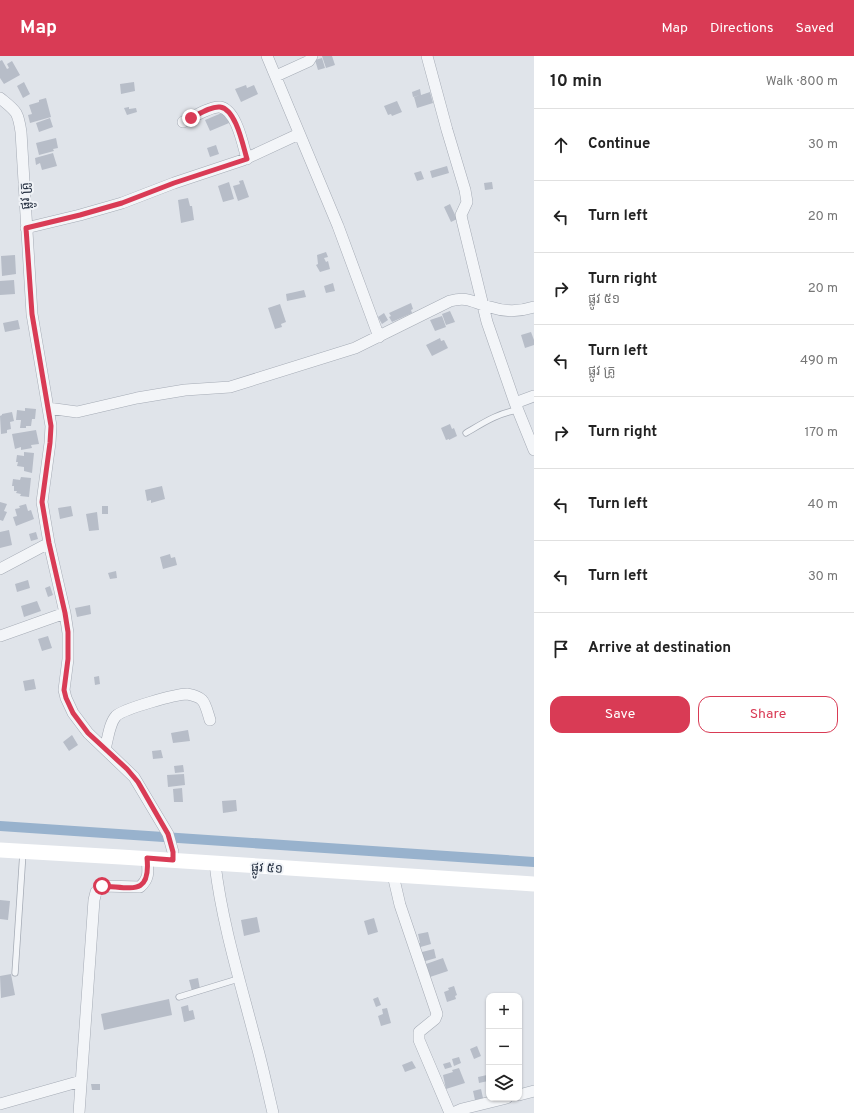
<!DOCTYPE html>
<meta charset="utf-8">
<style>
:root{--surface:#fff;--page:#f2f2f2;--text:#222;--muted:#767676;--line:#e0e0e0;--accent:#d93b55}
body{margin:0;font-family:Overpass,"Noto Sans Khmer",sans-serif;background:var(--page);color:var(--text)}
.controls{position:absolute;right:12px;bottom:12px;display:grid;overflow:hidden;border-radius:8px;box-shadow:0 1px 3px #0004}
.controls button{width:36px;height:36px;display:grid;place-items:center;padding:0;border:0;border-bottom:1px solid var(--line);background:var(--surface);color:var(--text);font:20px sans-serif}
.stop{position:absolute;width:12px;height:12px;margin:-9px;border:3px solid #d93b55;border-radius:50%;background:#fff}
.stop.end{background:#d93b55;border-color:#fff;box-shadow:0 1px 4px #0008}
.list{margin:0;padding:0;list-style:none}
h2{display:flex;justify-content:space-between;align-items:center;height:52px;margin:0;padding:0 16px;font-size:17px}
h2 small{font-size:13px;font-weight:400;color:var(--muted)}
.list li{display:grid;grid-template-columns:26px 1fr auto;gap:12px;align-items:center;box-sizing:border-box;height:72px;padding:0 16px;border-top:1px solid var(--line)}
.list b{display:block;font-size:15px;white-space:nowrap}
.list p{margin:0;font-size:13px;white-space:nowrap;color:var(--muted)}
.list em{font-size:13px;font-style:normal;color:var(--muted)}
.actions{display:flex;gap:8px;padding:12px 16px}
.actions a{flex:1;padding:9px 0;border:1px solid var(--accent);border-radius:12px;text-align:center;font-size:14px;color:var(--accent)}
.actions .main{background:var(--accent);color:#fff}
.icon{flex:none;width:22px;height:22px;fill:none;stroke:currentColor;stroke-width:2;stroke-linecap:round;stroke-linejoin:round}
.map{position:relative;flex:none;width:534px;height:1057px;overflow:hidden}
header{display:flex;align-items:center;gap:24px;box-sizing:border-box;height:56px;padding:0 20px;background:var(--accent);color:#fff}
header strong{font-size:19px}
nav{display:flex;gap:22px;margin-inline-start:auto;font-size:14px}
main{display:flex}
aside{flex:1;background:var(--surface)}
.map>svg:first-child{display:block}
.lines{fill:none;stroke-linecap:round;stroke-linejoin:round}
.canal{stroke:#98b2cd;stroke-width:10}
.building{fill:#b7bdc8}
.service-casing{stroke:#a5abb5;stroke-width:7}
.minor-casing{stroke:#a5abb5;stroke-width:12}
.service{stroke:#f3f5f8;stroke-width:5.5}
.minor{stroke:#f3f5f8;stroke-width:11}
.secondary{stroke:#fff;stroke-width:15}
.route{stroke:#d93b55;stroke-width:5}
.labels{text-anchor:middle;stroke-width:4;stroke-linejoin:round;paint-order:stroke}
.street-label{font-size:13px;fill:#273243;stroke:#f0f3f7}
</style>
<header>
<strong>Map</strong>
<nav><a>Map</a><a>Directions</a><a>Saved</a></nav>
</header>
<main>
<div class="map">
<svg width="534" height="1057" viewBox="0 0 534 1057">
<rect width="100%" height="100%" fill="#e0e4ea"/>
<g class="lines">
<path class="canal" d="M 0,770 L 534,806"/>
</g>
<path class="building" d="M 322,0 L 332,0 L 335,9 L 326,12 Z
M 322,2 L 325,12 L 318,14 L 315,4 Z
M 2,4 L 7,13 L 9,12 L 7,8 L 12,5 L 20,19 L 4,28 L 0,22 L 0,5 Z
M 24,26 L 30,38 L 23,42 L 17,30 Z
M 134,26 L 135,35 L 121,38 L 120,28 Z
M 246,29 L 247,32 L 254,29 L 258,38 L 241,46 L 235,33 Z
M 420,33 L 421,39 L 430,36 L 433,47 L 417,52 L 414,41 L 420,39 L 413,41 L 412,36 Z
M 46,42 L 51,61 L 30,67 L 28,59 L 32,58 L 29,49 L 39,46 L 39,44 Z
M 397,45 L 402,56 L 392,60 L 391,58 L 388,59 L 384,50 Z
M 129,51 L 129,53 L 136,52 L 137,56 L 127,59 L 124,52 Z
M 224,56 L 229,67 L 210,75 L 205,64 Z
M 50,62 L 53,71 L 39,76 L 36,67 Z
M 56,82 L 58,92 L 53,93 L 54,95 L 39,99 L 36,87 Z
M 216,89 L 219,98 L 210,101 L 207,92 Z
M 53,97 L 57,110 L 42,114 L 40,107 L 36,109 L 35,102 Z
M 447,110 L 449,117 L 432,122 L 430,115 Z
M 421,115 L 424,123 L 417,125 L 414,117 Z
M 243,124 L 249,141 L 238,145 L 233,130 L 240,128 L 239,125 Z
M 229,126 L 234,143 L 223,146 L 218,130 Z
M 492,126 L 493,133 L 485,134 L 484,127 Z
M 188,142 L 190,150 L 192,150 L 194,164 L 181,167 L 178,144 Z
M 450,148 L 457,163 L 451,166 L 444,151 Z
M 326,196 L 328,201 L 324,202 L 326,206 L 328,205 L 330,213 L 320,216 L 316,209 L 318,208 L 317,199 Z
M 15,199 L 16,218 L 2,220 L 1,200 Z
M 14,224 L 15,238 L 0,239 L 0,225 Z
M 333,227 L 335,235 L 326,237 L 324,230 Z
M 304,234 L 306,241 L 287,245 L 286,238 Z
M 411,247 L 413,253 L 411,254 L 412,257 L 392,266 L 389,261 L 391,260 L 389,257 Z
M 280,248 L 286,266 L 281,268 L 282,271 L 275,273 L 268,252 Z
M 450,255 L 455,266 L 446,269 L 442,258 Z
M 384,257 L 388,264 L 382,268 L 378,261 Z
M 442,260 L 446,271 L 435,275 L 430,264 Z
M 18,264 L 20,273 L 5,276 L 3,267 Z
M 531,276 L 534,284 L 534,289 L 525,292 L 521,279 Z
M 440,282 L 441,285 L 444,284 L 448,292 L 432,300 L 426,289 Z
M 25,352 L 36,353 L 35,363 L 32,363 L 31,370 L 26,370 L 26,372 L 20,372 L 21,364 L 16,364 L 17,354 L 25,355 Z
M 12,356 L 14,365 L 10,366 L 11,373 L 7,374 L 7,377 L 1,378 L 0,360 L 2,359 L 2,358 Z
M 450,368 L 452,373 L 454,372 L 457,380 L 449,384 L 449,383 L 446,384 L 441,372 Z
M 36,374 L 39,388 L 31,389 L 32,392 L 21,394 L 21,391 L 15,393 L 12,378 Z
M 24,396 L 34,397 L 32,417 L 24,415 L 24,411 L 17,410 L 18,406 L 16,406 L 17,399 L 24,400 Z
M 21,421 L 31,422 L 29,441 L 20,440 L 21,438 L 16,437 L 17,435 L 14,435 L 14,430 L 12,430 L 13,423 L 20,424 Z
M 162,430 L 165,443 L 151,447 L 151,444 L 147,445 L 145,434 Z
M 0,446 L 7,448 L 4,455 L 7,456 L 3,465 L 0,464 Z
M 26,448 L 28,455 L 31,454 L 34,463 L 16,470 L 13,461 L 17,460 L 15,453 L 20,452 L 19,450 Z
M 71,450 L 73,460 L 60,463 L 58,452 Z
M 102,450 L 108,450 L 108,458 L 102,458 Z
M 97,456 L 99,474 L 89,475 L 86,458 Z
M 9,474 L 12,489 L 0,492 L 0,476 Z
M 36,476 L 38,483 L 31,485 L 29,478 Z
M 170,498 L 171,502 L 175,501 L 177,509 L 163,513 L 160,501 Z
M 116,515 L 117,522 L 110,523 L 108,517 Z
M 28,524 L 30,532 L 17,536 L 15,528 Z
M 50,530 L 53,539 L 48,541 L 45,532 Z
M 37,545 L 41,555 L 24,561 L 21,550 Z
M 90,549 L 91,558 L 77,561 L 75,552 Z
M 48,580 L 52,592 L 42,595 L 38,583 Z
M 99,620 L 100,628 L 95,629 L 94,621 Z
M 34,623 L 36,633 L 25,635 L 23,625 Z
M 188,674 L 190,685 L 173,687 L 171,677 Z
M 72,679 L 78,689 L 69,695 L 63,686 Z
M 161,694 L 163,702 L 153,703 L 152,695 Z
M 183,709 L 184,716 L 175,717 L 174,710 Z
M 184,718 L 185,729 L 168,731 L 167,719 Z
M 182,732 L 183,746 L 174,746 L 173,733 Z
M 236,744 L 237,755 L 223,757 L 222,745 Z
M 0,844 L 10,845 L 8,864 L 0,863 Z
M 257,861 L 260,876 L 244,880 L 241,864 Z
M 374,862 L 378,876 L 368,879 L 364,865 Z
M 428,876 L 431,888 L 417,892 L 416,887 L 420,887 L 418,878 Z
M 434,893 L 436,902 L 422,906 L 422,896 Z
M 443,902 L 448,915 L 430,921 L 426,908 Z
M 11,918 L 15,939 L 1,942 L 0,920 Z
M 198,922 L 200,933 L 192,935 L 189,924 Z
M 454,930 L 457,939 L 455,940 L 456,943 L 447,946 L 444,936 L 449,934 L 448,932 Z
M 378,941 L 381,949 L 376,951 L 373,943 Z
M 169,943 L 172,959 L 104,974 L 101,958 Z
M 188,949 L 189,955 L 193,954 L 195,963 L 184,966 L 181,951 Z
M 387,952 L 391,967 L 381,970 L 378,960 L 383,958 L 382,953 Z
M 477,990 L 481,1000 L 474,1003 L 470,993 Z
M 459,1001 L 461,1007 L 454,1010 L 452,1003 Z
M 412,1005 L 416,1012 L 405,1016 L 402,1009 Z
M 450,1006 L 452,1011 L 445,1013 L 443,1008 Z
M 459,1012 L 465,1027 L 446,1033 L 443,1019 L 453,1016 L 452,1014 Z
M 487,1019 L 488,1025 L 479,1027 L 478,1021 Z
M 91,1028 L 100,1028 L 100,1034 L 92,1034 Z
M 481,1033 L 483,1042 L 475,1044 L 473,1035 Z"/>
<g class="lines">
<defs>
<path id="service" d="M 466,377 C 483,367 498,357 518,354
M 15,917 L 23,796
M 179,941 L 238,923"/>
<path id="minor" d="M 267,0 L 338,170 L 379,281
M 427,0 L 447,74 L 465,134 L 467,146 L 461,159 L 462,164 L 487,266 L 515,347 L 534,394
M 276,20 L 309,5 L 312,0
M 0,42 C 16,55 18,55 21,76 L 32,258 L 51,370 L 50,387 L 42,446 L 49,487 L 65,557 L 68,577 L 68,603 L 64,634 L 66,642 L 73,657 L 88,677 L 134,721 L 168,778 L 173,796 L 173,804
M 183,66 C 191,62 211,50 220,51 C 237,54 243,90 247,103
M 26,172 L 80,159 L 122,147 L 174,127 L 243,104 L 299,78
M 515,347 L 534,340
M 48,352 L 77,356 L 137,342 L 185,334 L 230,331 L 355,292 L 450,245 C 469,240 473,247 490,251 C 505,256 519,256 534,251
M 0,513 L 49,487
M 0,580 L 65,557
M 105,693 C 108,683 109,668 116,660 C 123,653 176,638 187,638 C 192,639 198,640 202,644 C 206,648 208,658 210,664
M 215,808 C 222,867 240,925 255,983 C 262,1007 267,1032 273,1057
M 393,819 L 400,849 L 437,958 L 435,963 L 419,976 L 419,984 L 450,1057
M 519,1039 L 534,1035
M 0,1048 L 81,1025
M 79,1057 L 94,844 L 96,836 L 102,830 L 140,831 C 150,822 148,815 147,802
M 453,1057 L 462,1053 L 507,1042"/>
</defs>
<use href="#service" class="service-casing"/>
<use href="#minor" class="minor-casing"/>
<use href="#service" class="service"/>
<use href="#minor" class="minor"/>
<path class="secondary" d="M 0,794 L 121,801 L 534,828"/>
</g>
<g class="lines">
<path class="route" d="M 102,830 C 130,831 151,841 147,802 L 173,804 L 173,796 L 168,778 L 138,726 L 127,713 L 88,677 L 73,657 L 66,642 L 64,634 L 68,603 L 68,576 L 65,557 L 49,487 L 42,446 L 50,387 L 51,370 L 32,258 L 26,172 L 80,159 L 122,147 L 174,127 L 247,103 C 243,90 236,53 220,51 C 211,50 199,58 191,62"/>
</g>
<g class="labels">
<g class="street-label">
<text transform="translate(24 140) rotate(-93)" y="5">ផ្លូវ គ្រូ</text>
<text transform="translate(267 811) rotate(3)" y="5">ផ្លូវ ៥១</text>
</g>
</g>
</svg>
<div class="controls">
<button>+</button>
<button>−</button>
<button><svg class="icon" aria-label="layers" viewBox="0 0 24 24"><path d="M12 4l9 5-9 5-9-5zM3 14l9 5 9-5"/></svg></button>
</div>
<div class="stop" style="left:102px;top:830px"></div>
<div class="stop end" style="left:191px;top:62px"></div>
</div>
<aside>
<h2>10 min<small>Walk · 800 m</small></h2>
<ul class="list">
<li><svg class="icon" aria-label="ahead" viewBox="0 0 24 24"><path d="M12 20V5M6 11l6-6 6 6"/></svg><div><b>Continue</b></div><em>30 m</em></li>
<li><svg class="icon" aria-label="left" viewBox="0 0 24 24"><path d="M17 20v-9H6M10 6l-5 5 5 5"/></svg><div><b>Turn left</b></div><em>20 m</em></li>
<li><svg class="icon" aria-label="right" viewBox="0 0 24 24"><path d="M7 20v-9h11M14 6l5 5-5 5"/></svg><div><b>Turn right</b><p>ផ្លូវ ៥១</p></div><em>20 m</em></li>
<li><svg class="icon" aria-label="left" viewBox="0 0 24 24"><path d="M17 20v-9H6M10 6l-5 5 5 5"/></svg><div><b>Turn left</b><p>ផ្លូវ គ្រូ</p></div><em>490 m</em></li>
<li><svg class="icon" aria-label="right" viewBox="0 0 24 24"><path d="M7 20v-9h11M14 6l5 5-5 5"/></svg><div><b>Turn right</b></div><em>170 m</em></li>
<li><svg class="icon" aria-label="left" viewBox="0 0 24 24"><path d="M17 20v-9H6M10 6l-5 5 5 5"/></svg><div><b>Turn left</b></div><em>40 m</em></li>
<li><svg class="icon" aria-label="left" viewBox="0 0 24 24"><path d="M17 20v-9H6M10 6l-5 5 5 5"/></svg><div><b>Turn left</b></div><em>30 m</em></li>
<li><svg class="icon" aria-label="arrive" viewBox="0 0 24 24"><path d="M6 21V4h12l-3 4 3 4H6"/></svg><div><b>Arrive at destination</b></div></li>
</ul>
<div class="actions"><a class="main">Save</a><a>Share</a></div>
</aside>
</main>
